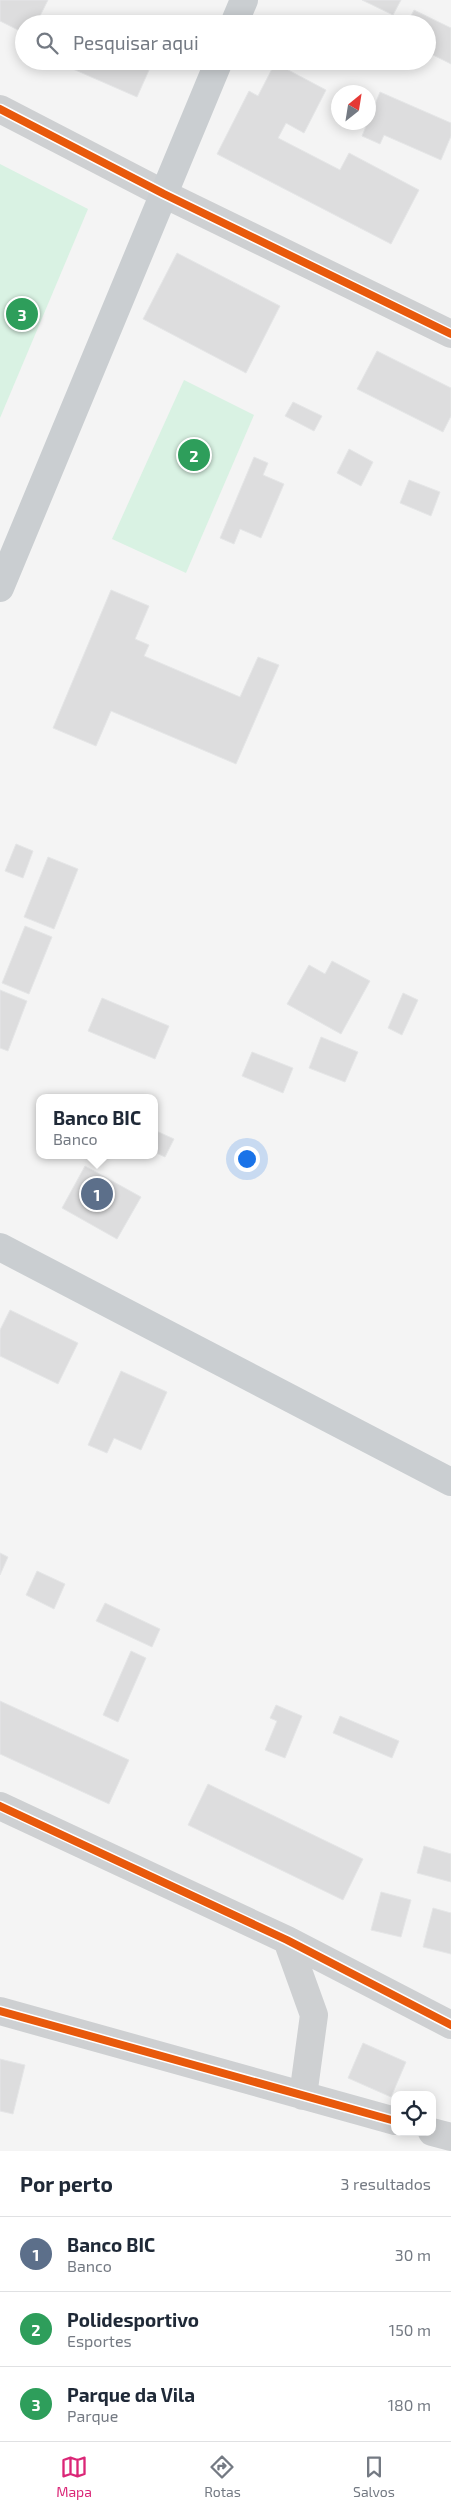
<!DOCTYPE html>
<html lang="pt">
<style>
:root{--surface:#fff;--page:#f6f6f7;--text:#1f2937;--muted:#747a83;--line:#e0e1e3;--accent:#db2777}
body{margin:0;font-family:"Exo 2",sans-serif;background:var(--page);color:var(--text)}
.controls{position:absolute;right:15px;bottom:15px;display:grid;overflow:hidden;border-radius:10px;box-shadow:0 2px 12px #0003}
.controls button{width:45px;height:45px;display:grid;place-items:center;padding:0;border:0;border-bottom:1px solid var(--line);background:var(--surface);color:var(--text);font:25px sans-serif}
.compass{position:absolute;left:331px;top:85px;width:45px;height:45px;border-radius:50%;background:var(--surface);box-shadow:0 2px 12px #0003;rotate:30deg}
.you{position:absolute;left:246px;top:1158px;width:18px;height:18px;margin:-12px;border:4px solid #fff;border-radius:50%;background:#1a73e8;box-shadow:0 0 0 8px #1a73e833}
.badge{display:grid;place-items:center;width:32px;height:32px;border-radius:50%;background:var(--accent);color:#fff;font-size:16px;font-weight:700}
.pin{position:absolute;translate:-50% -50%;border:2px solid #fff;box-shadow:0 1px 5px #0006}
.popup{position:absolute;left:36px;top:1094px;width:122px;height:65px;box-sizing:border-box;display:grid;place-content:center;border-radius:10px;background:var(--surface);filter:drop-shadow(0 1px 4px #0005);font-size:16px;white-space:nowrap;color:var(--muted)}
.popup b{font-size:19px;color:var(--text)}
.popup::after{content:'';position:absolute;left:50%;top:100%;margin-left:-10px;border:10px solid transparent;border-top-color:var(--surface)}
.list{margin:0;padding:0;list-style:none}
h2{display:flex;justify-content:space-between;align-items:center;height:65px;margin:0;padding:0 20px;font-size:21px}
h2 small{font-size:16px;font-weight:400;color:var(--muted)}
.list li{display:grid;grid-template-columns:32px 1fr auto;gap:15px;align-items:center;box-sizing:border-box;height:75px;padding:0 20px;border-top:1px solid var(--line)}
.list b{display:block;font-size:19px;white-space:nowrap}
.list p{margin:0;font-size:16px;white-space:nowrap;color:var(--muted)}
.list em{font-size:16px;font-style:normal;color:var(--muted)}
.icon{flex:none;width:28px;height:28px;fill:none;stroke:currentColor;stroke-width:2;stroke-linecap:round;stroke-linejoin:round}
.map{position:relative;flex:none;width:451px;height:2151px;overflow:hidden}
.search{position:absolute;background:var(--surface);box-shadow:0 2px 12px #0003;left:15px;right:15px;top:15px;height:55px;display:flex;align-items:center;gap:12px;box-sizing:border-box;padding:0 18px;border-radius:28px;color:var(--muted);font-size:19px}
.sheet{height:290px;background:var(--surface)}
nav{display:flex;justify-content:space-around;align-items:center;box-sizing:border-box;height:70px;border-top:1px solid var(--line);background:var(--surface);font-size:14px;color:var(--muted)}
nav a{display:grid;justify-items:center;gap:2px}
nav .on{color:var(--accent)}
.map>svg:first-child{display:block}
.green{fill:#d9f2e3}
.building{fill:#ddddde;stroke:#e5e6e7}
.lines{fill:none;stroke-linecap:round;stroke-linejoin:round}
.minor{stroke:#ced0d2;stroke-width:28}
.major{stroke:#caced1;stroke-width:28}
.cycleway-casing{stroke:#fff;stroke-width:11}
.cycleway{stroke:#e8590c;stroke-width:8}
</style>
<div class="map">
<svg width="451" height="2151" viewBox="0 0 451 2151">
<rect width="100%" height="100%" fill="#f4f4f4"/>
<path class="green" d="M 0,164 L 88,209 L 0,418 Z
M 184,380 L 254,415 L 186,573 L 112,539 Z"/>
<path class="building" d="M 0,0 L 48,0 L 36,24 L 24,24 L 24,33 L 0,21 Z
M 362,0 L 401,0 L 393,15 Z
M 414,10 L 451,28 L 451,64 L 427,52 L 427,24 L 407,24 Z
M 77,61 L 153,61 L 137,97 L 73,69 Z
M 275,63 L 326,90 L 304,133 L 286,123 L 278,138 L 340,170 L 349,153 L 419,190 L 391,244 L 217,154 L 249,91 L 258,96 Z
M 380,92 L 451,123 L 451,136 L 441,160 L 384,135 L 380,144 L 362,136 Z
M 177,253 L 280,306 L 246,373 L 143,319 Z
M 377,351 L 451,388 L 451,416 L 443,432 L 357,389 Z
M 293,402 L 322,416 L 314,431 L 285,416 Z
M 349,449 L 373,462 L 361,486 L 337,473 Z
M 254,457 L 268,463 L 263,475 L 284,484 L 261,538 L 240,529 L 234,544 L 220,538 Z
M 409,480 L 440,492 L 431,516 L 400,503 Z
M 111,590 L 149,606 L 135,639 L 149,645 L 144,656 L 240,697 L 258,657 L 279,665 L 236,764 L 111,711 L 96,746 L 53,728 Z
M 16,844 L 33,851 L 23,878 L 5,871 Z
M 48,857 L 78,869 L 54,929 L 24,917 Z
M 25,926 L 52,937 L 29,994 L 2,983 Z
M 332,961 L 370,981 L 341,1034 L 287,1004 L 309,965 L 325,974 Z
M 0,990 L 27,1001 L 8,1051 L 0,1048 Z
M 403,993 L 418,1000 L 402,1035 L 388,1028 Z
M 102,998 L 169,1026 L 155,1059 L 88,1031 Z
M 321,1037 L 358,1052 L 345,1082 L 309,1068 Z
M 252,1052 L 293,1068 L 283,1093 L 242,1076 Z
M 154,1130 L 174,1139 L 165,1157 L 154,1152 Z
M 85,1166 L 141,1197 L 117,1239 L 62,1208 Z
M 10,1310 L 78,1343 L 58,1384 L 0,1356 L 0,1330 Z
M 121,1371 L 167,1392 L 141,1450 L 114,1438 L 107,1453 L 88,1445 Z
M 0,1553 L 8,1557 L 0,1575 Z
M 37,1571 L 65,1584 L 54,1609 L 26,1595 Z
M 105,1603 L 160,1629 L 152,1647 L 96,1621 Z
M 131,1651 L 146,1658 L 118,1722 L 103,1715 Z
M 0,1701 L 129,1760 L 109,1804 L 0,1754 Z
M 276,1705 L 302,1716 L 285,1758 L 265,1750 L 277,1721 L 270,1718 Z
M 340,1716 L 399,1741 L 392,1758 L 333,1733 Z
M 208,1784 L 363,1859 L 343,1900 L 188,1825 Z
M 424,1846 L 451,1854 L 451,1882 L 417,1873 Z
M 381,1892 L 411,1900 L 401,1937 L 371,1930 Z
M 433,1908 L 451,1913 L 451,1954 L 423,1947 Z
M 363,2043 L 406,2062 L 391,2097 L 348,2078 Z
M 0,2059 L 25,2065 L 13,2114 L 0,2111 Z"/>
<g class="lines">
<path class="minor" d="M 0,109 L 164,194 L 451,334
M 0,1806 L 287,1940 L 451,2025
M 287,1940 L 314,2015 L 303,2096
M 0,2011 L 395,2121
M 432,2132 L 451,2137"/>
<path class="major" d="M 234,24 L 244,0
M 0,588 L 219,61
M 0,1247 L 451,1482"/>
<defs>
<path id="cycleway" d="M 0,109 L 164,194 L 451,334
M 0,1806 L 287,1940 L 451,2025
M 0,2011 L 395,2121"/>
</defs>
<use href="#cycleway" class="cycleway-casing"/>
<use href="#cycleway" class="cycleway"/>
</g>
</svg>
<div class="controls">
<button><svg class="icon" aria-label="locate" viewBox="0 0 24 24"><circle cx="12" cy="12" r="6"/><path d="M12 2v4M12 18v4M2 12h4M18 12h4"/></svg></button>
</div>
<svg class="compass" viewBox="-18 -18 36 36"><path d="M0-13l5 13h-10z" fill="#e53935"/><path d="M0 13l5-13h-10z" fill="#747a83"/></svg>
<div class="you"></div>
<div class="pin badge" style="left:97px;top:1194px;background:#5c6f8a">1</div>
<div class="popup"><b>Banco BIC</b>Banco</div>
<div class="pin badge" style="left:194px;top:455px;background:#2e9e5b">2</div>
<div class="pin badge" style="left:22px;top:314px;background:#2e9e5b">3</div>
<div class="search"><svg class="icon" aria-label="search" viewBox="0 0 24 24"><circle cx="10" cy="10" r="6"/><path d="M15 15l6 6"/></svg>Pesquisar aqui</div>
</div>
<section class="sheet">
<h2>Por perto<small>3 resultados</small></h2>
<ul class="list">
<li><span class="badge" style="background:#5c6f8a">1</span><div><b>Banco BIC</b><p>Banco</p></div><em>30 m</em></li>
<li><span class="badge" style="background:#2e9e5b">2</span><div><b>Polidesportivo</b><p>Esportes</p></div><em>150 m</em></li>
<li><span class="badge" style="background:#2e9e5b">3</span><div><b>Parque da Vila</b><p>Parque</p></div><em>180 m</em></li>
</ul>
</section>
<nav>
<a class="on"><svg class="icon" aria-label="map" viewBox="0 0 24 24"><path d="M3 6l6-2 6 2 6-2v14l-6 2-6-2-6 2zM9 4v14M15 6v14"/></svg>Mapa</a>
<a><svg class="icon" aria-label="directions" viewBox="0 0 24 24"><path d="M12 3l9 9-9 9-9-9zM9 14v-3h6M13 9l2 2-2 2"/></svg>Rotas</a>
<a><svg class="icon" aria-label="saved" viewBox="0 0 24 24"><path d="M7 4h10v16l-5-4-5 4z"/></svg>Salvos</a>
</nav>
